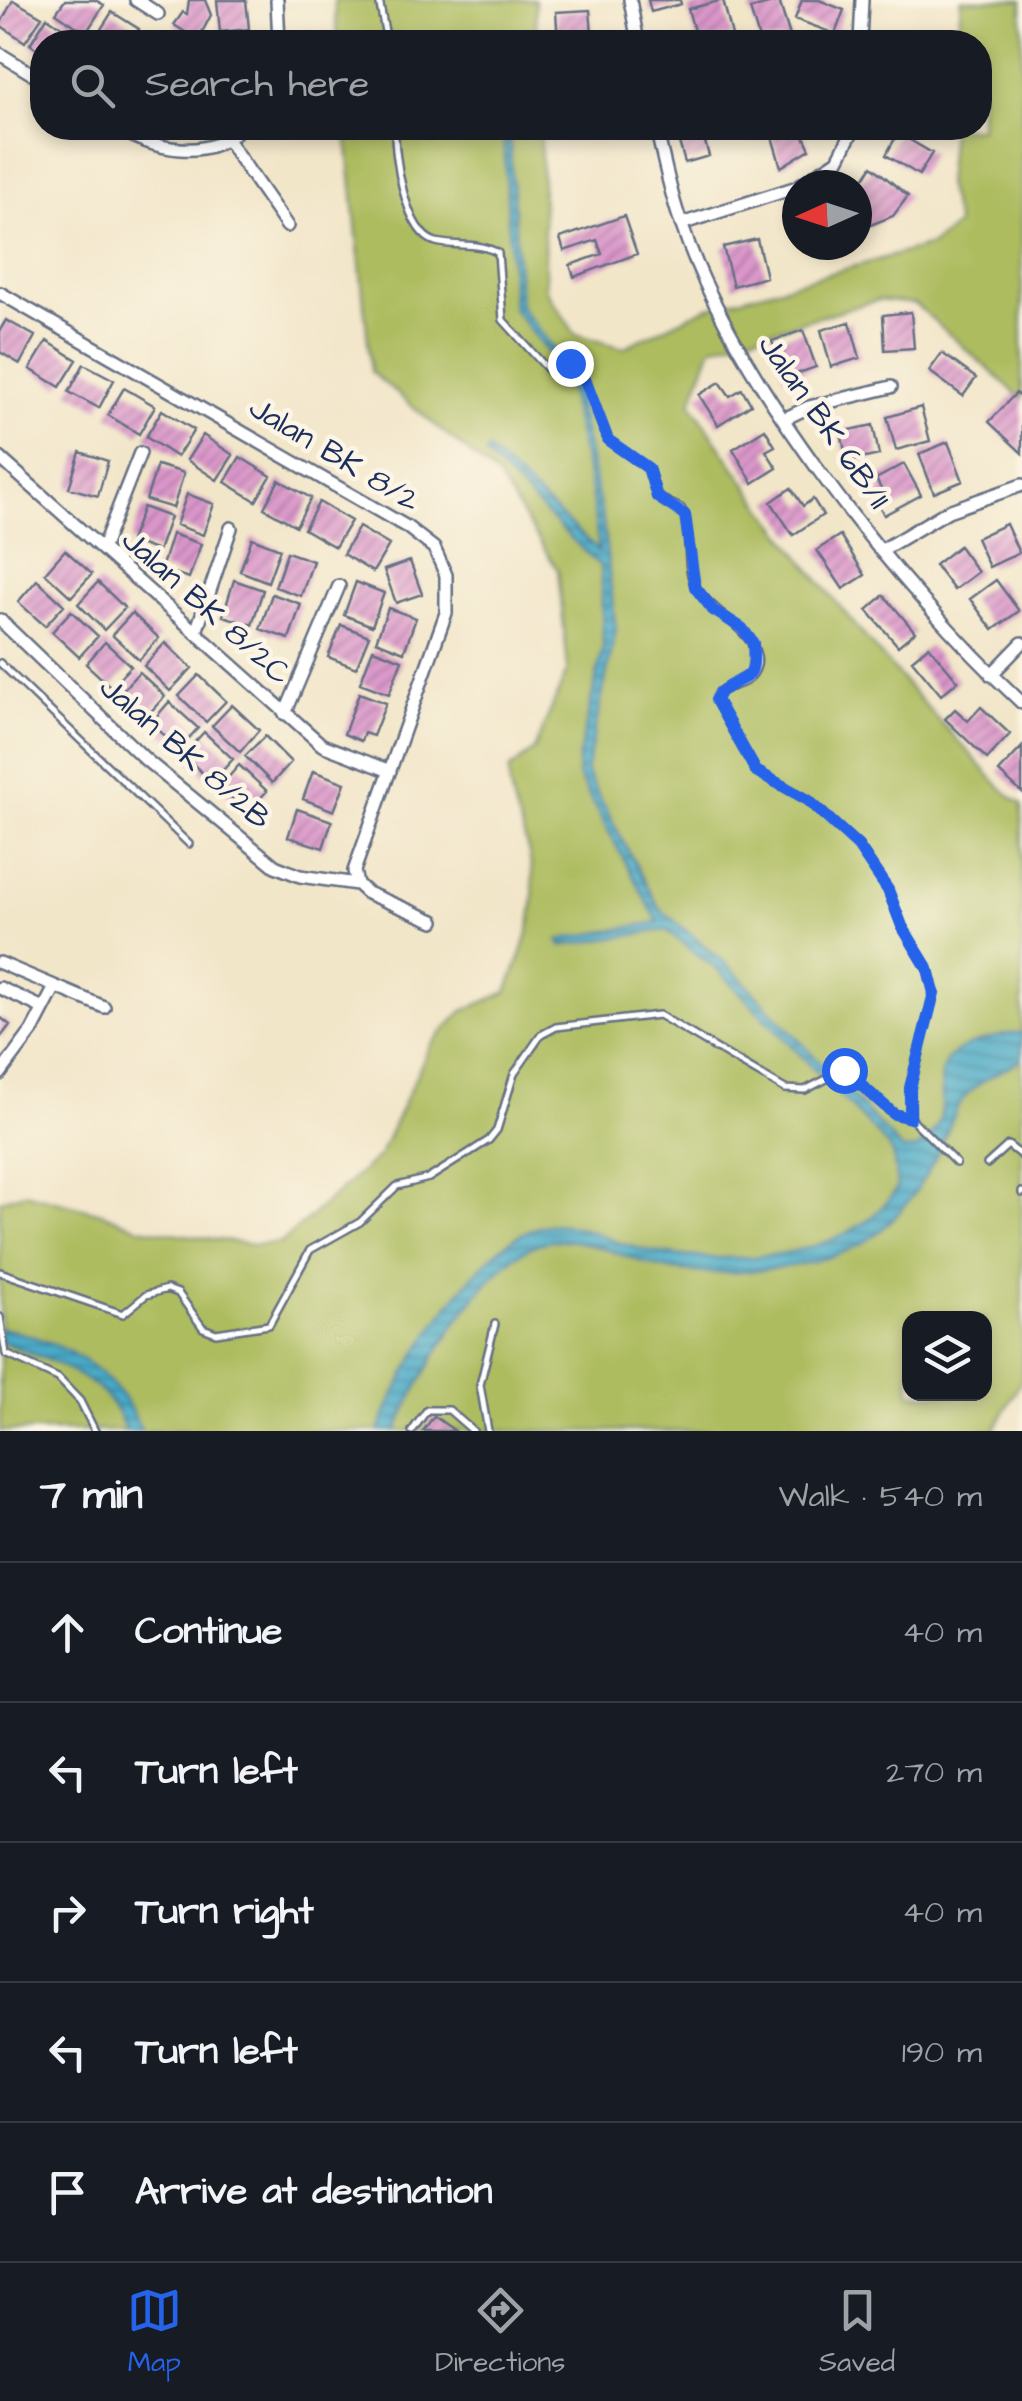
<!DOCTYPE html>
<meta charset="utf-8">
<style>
:root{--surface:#171b24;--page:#242831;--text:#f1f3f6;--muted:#9ea1a6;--line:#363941;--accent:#2563eb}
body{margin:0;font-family:"Architects Daughter",sans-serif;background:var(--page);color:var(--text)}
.controls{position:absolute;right:30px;bottom:30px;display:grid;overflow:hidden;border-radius:20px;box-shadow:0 5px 15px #0003}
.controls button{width:90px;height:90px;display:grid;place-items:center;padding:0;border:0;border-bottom:2px solid var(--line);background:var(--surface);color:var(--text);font:50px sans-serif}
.compass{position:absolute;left:782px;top:170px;width:90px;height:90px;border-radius:50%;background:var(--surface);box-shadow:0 5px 15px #0003;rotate:267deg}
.stop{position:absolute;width:30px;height:30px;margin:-22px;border:8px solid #2563eb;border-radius:50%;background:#fff}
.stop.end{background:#2563eb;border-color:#fff;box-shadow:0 2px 10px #0008}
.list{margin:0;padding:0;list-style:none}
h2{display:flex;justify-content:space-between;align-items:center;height:130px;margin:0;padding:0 40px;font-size:42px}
h2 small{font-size:32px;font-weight:400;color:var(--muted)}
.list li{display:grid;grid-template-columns:65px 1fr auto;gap:30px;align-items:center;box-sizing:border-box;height:140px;padding:0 40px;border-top:2px solid var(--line)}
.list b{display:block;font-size:38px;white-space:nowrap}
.list em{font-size:32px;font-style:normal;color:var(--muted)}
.icon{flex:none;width:55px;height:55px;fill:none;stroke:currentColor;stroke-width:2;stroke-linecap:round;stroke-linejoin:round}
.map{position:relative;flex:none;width:1022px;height:1431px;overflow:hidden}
.search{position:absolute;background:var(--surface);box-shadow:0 5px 15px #0003;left:30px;right:30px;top:30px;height:110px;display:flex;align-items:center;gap:25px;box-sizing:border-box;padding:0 35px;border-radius:40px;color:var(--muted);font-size:38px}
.sheet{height:830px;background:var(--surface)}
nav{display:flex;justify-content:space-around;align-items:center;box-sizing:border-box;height:140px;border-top:2px solid var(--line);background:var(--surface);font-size:28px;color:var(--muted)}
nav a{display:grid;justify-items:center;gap:5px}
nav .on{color:var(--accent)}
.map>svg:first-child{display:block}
.grass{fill:#adbc5f;stroke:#64765e;stroke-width:2.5;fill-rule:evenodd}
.water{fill:url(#water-rules);stroke:#326c92;stroke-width:2.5}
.building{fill:url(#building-hatch)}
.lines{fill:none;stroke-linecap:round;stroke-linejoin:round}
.lane-casing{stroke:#666f83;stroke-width:10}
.street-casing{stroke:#666f83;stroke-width:16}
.lane{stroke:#fff;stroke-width:5}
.street{stroke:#fff;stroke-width:11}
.route{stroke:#2563eb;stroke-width:12}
.labels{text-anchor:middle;stroke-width:9;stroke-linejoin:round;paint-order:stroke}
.street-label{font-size:32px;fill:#1b2f5e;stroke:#fcf5e5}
</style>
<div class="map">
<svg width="1022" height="1431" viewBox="0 0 1022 1431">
<defs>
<pattern id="water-rules" width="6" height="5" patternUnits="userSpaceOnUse" patternTransform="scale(2.5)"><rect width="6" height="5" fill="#48aac7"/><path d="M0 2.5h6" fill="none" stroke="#3b8ba5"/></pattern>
<pattern id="building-hatch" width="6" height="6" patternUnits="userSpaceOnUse" patternTransform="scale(2.5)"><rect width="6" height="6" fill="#db97ca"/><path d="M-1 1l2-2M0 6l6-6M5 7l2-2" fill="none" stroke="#b17ca7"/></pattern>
</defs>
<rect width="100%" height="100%" fill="#fcf5e5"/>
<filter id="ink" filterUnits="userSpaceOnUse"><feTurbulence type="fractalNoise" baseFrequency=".01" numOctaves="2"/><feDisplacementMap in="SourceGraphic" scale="20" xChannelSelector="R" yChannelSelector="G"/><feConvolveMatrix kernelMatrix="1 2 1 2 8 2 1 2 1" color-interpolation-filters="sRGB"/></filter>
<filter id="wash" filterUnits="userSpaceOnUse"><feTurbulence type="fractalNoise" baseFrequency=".0048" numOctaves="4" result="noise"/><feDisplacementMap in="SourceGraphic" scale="40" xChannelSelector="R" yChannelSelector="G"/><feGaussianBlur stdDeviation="2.25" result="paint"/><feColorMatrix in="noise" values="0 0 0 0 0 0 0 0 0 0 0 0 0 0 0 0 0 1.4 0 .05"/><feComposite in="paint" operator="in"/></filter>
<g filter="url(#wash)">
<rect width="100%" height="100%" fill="#f2e6c9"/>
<path class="grass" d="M 334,0 L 535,0 L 537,42 L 338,42 Z
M 961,0 L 1022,0 L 1022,399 L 915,304 L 878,300 L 712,347 L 691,403 C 770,524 862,640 962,745 C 980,763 1000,792 1022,804 L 1022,1379 L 994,1431 L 0,1431 L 0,1200 L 25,1193 L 102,1213 L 139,1228 L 254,1245 L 281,1243 L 379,1156 L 430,1046 L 463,1011 L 507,992 C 527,939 541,911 529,854 C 522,824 508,801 509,770 L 534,750 L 568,669 L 558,570 L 497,476 L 371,372 L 346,128 L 540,128 L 546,290 L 575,334 L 623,348 L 706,308 L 931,245 L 957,225 L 946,184 L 951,128 L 980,128 L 980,42 L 958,42 ZM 910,1318 L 984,1318 L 984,1394 L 910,1394 Z"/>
<path class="water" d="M 503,128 L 509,128 L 520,306 L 571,370 L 603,521 L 616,630 L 586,772 L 659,908 L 729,966 L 903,1150 L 917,1149 C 983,1098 881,1054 1022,1032 L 1022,1059 C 1001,1071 974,1083 960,1103 C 953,1113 950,1126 945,1137 C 926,1181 899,1225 855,1247 C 808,1270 711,1280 660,1267 C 626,1259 586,1236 550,1241 C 487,1250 420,1378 396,1431 L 379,1431 C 399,1372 478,1241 541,1226 C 572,1218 601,1238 630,1246 C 710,1268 849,1266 897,1188 L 893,1153 L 878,1135 L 720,972 L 666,930 L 561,946 L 558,940 L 658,922 L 578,776 L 578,760 L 603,647 L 601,567 L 486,456 L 488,450 L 599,551 L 591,491 L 565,373 L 513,309 Z
M 0,1328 C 62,1341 118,1369 141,1431 L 125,1431 C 111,1377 47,1360 0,1341 Z"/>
<g id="blocks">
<path class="building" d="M 13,0 L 42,17 L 25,42 L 0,25 Z
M 65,0 L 95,0 L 104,5 L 86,33 L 56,13 Z
M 189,0 L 205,0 L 211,15 L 198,40 L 174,25 L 183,12 L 187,14 Z
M 217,0 L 246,0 L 249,29 L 220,32 Z
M 648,0 L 680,0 L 681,4 L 651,12 Z
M 723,0 L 732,36 L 697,42 L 688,9 Z
M 802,0 L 819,0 L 844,10 L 835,34 L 795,19 Z
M 779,1 L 791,39 L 760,42 L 750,9 Z
M 590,10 L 592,34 L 617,32 L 617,42 L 558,42 L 556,12 Z
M 112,12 L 139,29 L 131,42 L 106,42 L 96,37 Z
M 47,17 L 78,38 L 75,42 L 42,42 L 42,53 L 30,44 Z
M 675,128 L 714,128 L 717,138 L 705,142 L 709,156 L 685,163 Z
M 723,128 L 748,128 L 748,129 L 725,135 Z
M 800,128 L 810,149 L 781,167 L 770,130 Z
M 898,133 L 932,153 L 919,175 L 886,155 Z
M 872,166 L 908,196 L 893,216 L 868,226 L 855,181 L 865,177 Z
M 624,216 L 637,254 L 574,277 L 570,265 L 602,254 L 597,240 L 564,251 L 560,238 Z
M 757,239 L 766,277 L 733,286 L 723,247 Z
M 911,312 L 914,348 L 885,350 L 883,315 Z
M 6,320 L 35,336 L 20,364 L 0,352 L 0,330 Z
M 850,322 L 860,358 L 831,367 L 821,330 Z
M 803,330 L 816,367 L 785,378 L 772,341 Z
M 47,341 L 77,360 L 60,387 L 30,369 Z
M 942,353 L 976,378 L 963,396 L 929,371 Z
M 84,364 L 114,380 L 99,408 L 69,392 Z
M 720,382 L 730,396 L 742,389 L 751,404 L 718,425 L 699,395 Z
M 124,388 L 155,406 L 139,434 L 108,415 Z
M 1016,393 L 1022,399 L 1022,453 L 989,422 Z
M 921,407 L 930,441 L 896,450 L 887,417 Z
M 162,410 L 194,430 L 177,457 L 146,437 Z
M 873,425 L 879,455 L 847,462 L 841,432 Z
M 765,429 L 775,446 L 766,451 L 777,468 L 753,483 L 733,449 Z
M 203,435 L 233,455 L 217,480 L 187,460 Z
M 948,442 L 963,481 L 934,493 L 919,454 Z
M 80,452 L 108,461 L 98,496 L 69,488 Z
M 240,457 L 271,476 L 256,501 L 225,482 Z
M 904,464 L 921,495 L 884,515 L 874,496 L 882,491 L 876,479 Z
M 157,465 L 184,473 L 173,508 L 146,500 Z
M 279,480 L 311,498 L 296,526 L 264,508 Z
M 791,488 L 803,506 L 813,499 L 823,515 L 793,535 L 771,502 Z
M 187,494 L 214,504 L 203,535 L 176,525 Z
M 319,502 L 351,521 L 335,547 L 304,529 Z
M 143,507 L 170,517 L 158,551 L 130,541 Z
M 1006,524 L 1019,553 L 989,567 L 976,538 Z
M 359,527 L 389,545 L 373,572 L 343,554 Z
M 172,534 L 201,544 L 189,578 L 161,569 Z
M 840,535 L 865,575 L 843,589 L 817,550 Z
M 252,538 L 280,549 L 268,582 L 240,571 Z
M 959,546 L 978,572 L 954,590 L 935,565 Z
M 65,550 L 92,574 L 71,597 L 45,573 Z
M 287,552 L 313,561 L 301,596 L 275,587 Z
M 410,561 L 422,594 L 396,603 L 384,570 Z
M 37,580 L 64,605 L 45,626 L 18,602 Z
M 234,580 L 263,590 L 252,625 L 223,616 Z
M 996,580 L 1019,611 L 993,630 L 970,599 Z
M 98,582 L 125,608 L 104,630 L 78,604 Z
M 356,582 L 384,593 L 372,626 L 344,615 Z
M 272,594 L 301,604 L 289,639 L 260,629 Z
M 884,595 L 915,632 L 898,646 L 867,610 Z
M 388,608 L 416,618 L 404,652 L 376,641 Z
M 71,611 L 98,636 L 79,657 L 52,632 Z
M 132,613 L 159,638 L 139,660 L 112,635 Z
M 341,625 L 369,636 L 356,668 L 328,657 Z
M 105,642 L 131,666 L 111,687 L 86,664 Z
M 165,643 L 192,668 L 170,691 L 144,666 Z
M 929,646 L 958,681 L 941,695 L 912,660 Z
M 373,649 L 402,660 L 389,694 L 360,683 Z
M 139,672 L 165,696 L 145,718 L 119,694 Z
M 199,675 L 226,701 L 206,722 L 179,696 Z
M 359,693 L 386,703 L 373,736 L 364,733 L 361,741 L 344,734 Z
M 169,702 L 198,728 L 179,749 L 151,723 Z
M 232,705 L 259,730 L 240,752 L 212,726 Z
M 981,707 L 1010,734 L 987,759 L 945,719 L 955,709 L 968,721 Z
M 204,732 L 233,759 L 212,782 L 183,755 Z
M 265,736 L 291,762 L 272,783 L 245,756 Z
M 1022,747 L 1022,793 L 999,772 Z
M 239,765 L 267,791 L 247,812 L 220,787 Z
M 313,771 L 345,783 L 334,811 L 303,799 Z
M 297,809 L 332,821 L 323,848 L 288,837 Z
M 0,1017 L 10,1025 L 0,1038 Z
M 434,1416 L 455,1431 L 423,1431 Z"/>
</g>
</g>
<g filter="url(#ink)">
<use href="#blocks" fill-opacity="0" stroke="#666f83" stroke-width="2.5"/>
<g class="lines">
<defs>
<path id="lane" d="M 379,0 L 387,42
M 395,128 C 394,155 405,234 436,242 C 456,247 480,242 498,253 L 503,320 L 552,374 L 559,374 L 571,363 L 581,369 L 608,440 L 649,469 L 657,497 L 681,508 L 685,515 C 692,539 684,563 695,586 C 706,610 783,645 749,679 C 741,686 728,686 720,692 L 716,701 L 756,771 L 808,800 L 859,846 L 888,890 L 902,927 L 928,969 L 934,993 L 910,1088 L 911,1118
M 0,663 L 189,844
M 987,1164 L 1008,1145 L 1022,1156
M 1022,1193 L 1022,1192
M 0,1272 L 123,1314 L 146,1295 L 167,1289 L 178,1293 L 203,1328 L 216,1333 L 269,1325 L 310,1250 L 360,1222 L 397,1186 L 429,1178 L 489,1140 L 497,1130 L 514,1074 L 541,1035 L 556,1027 L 659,1015 L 785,1089 L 805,1090 L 844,1070 L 894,1114 L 911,1118 L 956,1163
M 0,1317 L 6,1354 L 58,1378 L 80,1401 L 95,1431
M 412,1431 L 427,1410 L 449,1410 L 473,1431
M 488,1431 L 480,1385 L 495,1324"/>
<path id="street" d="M 136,0 L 158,14
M 277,0 L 279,42
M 630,0 L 638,42
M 860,42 L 862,0
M 0,54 L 42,80
M 118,128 C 154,150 208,162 240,128
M 656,128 C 664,159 670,193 681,223 C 735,383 899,588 1022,703
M 228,141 L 287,226
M 800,185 L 838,160 L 854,128
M 681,224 L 797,187
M 0,293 L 407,527 L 434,548 L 446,575 L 446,613 L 354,871 L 357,884
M 784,419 L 809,407 L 891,387
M 0,458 L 322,745 L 390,771
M 103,547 L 140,453
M 882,550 L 948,511 L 1022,485
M 0,620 L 146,760 L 275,866 L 300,876 L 357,884
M 196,632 L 231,528
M 991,675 L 1022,643
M 285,714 L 339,586
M 357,884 L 367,893 L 434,921
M 0,963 L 104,1007
M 0,988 L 43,1008
M 0,1074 L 32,1031 L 55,987"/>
</defs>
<use href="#lane" class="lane-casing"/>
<use href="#street" class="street-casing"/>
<use href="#lane" class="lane"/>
<use href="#street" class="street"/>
</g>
</g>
<g class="lines" filter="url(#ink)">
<path class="route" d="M 570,363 L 581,369 L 608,440 L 648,468 L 657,497 L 685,515 L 695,587 L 713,610 L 742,628 L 753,643 C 756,685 747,672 720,692 L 716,700 L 756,771 L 808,800 L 858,846 L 888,890 L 902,926 L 928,969 L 934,993 L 910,1088 L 910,1118 L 894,1114 L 844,1070"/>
</g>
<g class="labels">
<g class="street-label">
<text transform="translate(825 421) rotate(55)" y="11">Jalan BK 6B/11</text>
<text transform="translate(335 453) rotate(31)" y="11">Jalan BK 8/2</text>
<text transform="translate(207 606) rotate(42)" y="11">Jalan BK 8/2C</text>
<text transform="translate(186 752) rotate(41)" y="11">Jalan BK 8/2B</text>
</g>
</g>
</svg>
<div class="controls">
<button><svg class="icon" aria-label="layers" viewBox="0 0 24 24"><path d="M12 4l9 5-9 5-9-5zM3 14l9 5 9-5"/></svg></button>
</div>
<svg class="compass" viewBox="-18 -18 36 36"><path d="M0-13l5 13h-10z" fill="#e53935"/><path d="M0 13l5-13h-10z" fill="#9ea1a6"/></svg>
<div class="stop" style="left:844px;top:1070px"></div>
<div class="stop end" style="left:570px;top:363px"></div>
<div class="search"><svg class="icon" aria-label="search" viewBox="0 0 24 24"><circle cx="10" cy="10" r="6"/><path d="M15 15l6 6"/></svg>Search here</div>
</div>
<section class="sheet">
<h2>7 min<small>Walk · 540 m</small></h2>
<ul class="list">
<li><svg class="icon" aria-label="ahead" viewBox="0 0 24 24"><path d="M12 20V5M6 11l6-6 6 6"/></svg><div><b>Continue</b></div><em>40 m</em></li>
<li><svg class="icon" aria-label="left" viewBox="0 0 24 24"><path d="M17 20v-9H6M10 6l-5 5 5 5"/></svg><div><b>Turn left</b></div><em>270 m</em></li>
<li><svg class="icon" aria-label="right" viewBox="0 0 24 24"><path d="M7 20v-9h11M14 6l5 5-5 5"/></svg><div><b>Turn right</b></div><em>40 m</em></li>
<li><svg class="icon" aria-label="left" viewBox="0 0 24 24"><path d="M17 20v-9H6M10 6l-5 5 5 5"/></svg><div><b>Turn left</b></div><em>190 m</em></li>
<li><svg class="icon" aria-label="arrive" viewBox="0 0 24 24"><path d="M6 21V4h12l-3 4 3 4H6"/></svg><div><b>Arrive at destination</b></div></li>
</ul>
</section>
<nav>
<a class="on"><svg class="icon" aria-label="map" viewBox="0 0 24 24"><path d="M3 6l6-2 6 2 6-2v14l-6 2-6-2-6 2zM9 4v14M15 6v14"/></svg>Map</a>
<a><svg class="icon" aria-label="directions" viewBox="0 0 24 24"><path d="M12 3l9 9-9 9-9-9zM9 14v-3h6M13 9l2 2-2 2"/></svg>Directions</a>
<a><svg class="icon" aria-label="saved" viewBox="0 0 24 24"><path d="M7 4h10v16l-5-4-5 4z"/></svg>Saved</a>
</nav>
